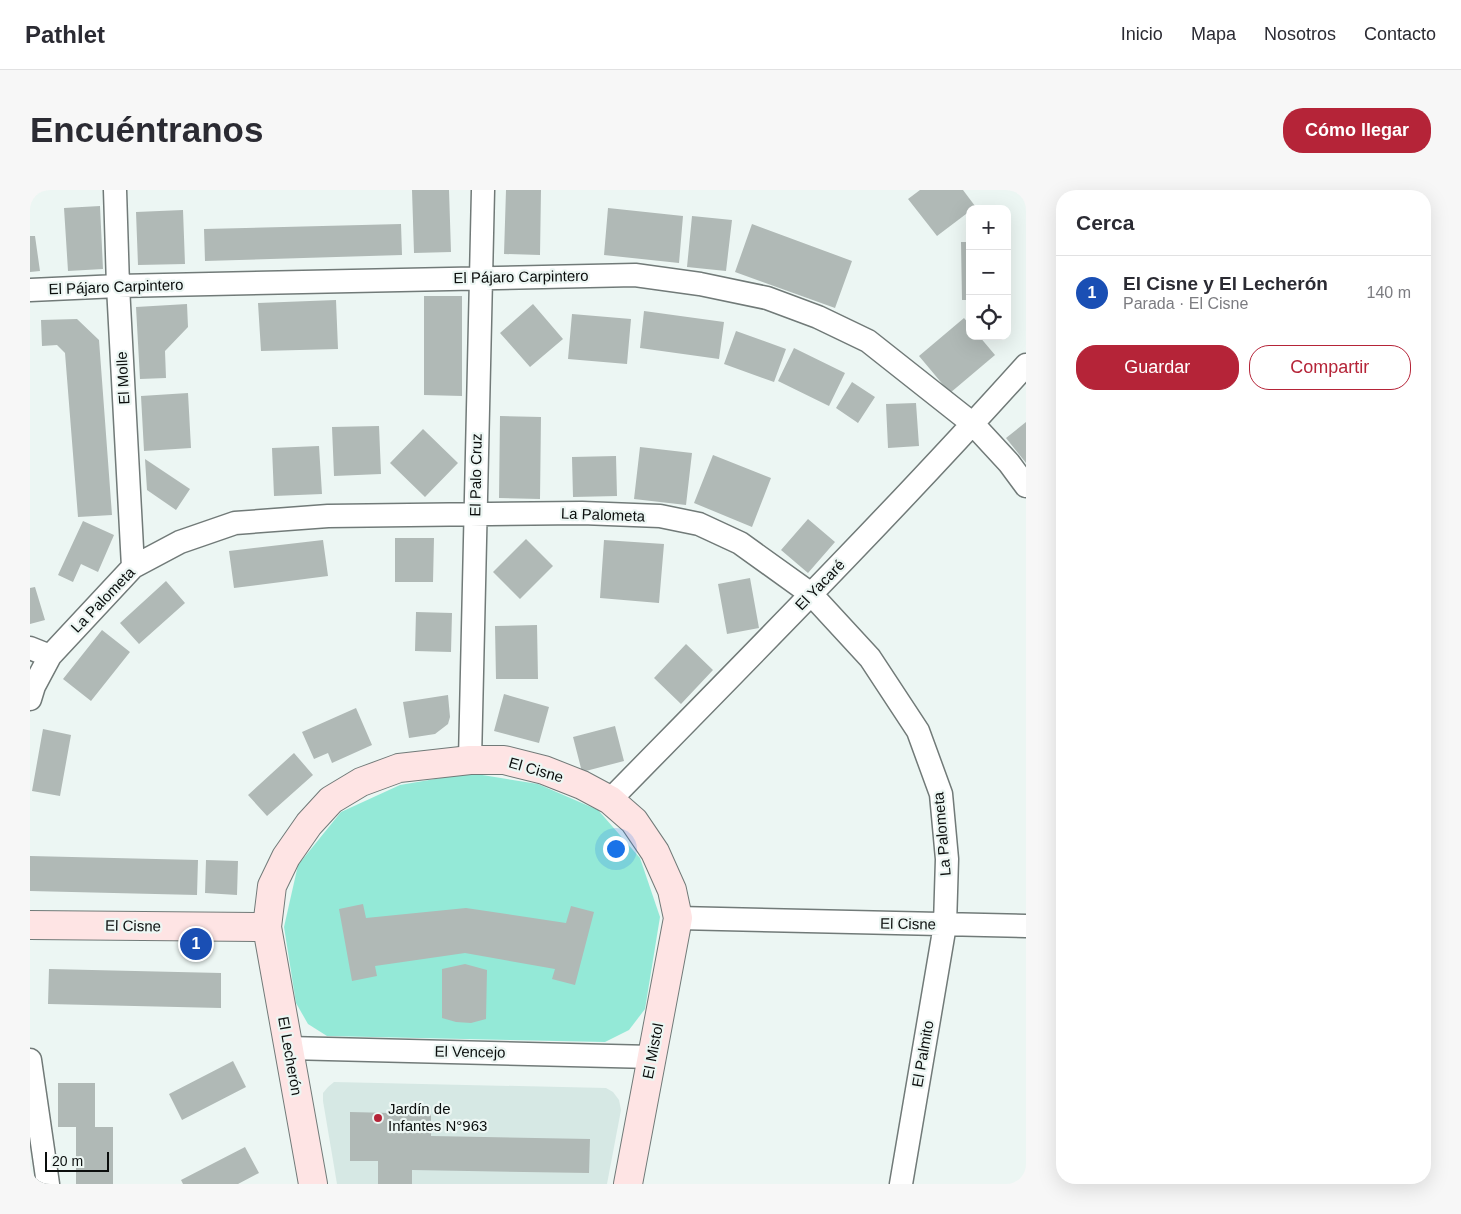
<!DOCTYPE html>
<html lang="es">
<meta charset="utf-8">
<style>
:root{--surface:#fff;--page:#f7f7f7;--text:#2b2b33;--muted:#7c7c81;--line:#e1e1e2;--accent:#b52438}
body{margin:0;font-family:Helvetica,sans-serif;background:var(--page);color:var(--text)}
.controls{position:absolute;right:15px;top:15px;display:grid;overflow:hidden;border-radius:10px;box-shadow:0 5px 20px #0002}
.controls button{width:45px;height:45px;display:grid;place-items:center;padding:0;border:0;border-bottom:1px solid var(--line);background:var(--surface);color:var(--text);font:25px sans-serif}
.scale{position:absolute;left:15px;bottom:12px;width:64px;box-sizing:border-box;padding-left:5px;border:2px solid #0b0e0d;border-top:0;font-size:14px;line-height:18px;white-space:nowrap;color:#0b0e0d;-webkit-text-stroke:4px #ecf6f3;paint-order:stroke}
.you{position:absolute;left:585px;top:658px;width:18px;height:18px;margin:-12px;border:4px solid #fff;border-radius:50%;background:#1a73e8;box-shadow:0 0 0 8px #1a73e833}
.badge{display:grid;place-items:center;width:32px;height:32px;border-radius:50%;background:var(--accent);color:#fff;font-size:16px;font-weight:700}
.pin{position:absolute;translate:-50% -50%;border:2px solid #fff;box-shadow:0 1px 5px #0006}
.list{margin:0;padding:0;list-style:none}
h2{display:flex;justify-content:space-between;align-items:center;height:65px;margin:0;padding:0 20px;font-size:21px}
h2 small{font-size:16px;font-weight:400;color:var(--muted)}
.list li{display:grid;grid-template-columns:32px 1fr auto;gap:15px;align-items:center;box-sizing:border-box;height:75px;padding:0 20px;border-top:1px solid var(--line)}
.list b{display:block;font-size:19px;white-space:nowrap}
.list p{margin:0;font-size:16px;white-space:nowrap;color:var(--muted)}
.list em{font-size:16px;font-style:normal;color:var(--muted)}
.actions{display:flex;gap:10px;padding:15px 20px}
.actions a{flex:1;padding:11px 0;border:1px solid var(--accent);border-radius:20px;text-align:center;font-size:18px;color:var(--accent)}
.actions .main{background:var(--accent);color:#fff}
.icon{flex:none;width:28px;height:28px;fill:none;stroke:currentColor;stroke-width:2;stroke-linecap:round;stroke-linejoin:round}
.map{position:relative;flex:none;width:996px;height:994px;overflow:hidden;border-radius:20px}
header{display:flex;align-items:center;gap:30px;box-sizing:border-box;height:70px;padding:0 25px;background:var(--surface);border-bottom:1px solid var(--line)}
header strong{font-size:24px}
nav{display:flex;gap:28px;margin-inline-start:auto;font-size:18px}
.intro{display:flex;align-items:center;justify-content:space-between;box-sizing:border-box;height:120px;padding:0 30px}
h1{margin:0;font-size:35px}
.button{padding:12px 22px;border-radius:20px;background:var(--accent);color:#fff;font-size:18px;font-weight:700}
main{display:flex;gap:30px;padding:0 30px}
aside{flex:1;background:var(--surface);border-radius:20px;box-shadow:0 5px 20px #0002}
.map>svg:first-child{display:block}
.built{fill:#d6e8e4}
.green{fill:#94e9d7}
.building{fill:#b0b9b6}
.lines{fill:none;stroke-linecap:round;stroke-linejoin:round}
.street-casing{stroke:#717a78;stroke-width:25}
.secondary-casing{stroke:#717a78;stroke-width:30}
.street{stroke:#fff;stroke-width:22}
.secondary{stroke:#fee4e4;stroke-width:28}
.poi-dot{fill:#b52438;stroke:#ecf6f3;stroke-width:2}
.labels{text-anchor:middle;stroke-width:4.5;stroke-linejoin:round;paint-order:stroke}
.street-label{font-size:15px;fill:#0b0e0d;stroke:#ecf6f3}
.poi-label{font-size:15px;fill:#0b0e0d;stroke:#ecf6f3;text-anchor:start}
</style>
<header>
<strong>Pathlet</strong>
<nav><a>Inicio</a><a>Mapa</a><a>Nosotros</a><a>Contacto</a></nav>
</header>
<div class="intro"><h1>Encuéntranos</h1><a class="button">Cómo llegar</a></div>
<main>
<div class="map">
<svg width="996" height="994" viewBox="0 0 996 994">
<rect width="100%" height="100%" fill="#ecf6f3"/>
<path class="built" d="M 304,892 L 576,898 L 583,902 L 589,910 L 591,920 L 577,994 L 307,994 L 293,911 L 293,903 L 298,897 Z"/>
<path class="green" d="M 440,583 L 508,594 L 568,620 L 610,668 L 630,727 L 615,819 L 599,840 L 575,852 L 297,846 L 278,834 L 266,813 L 254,737 L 268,675 L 311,622 L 370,595 Z"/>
<path class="building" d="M 382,0 L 419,0 L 421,62 L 384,63 Z
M 476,0 L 511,0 L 510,65 L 474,64 Z
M 890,0 L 933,0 L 945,16 L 940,19 L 940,21 L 907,46 L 878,9 Z
M 70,16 L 73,79 L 38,81 L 34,18 Z
M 578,18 L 653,26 L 649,73 L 574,65 Z
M 153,20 L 155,74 L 108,75 L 106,22 Z
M 662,26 L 702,30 L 696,81 L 657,77 Z
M 371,34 L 372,65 L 175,71 L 174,39 Z
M 722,34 L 822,71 L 805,118 L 705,82 Z
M 0,46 L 5,46 L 10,81 L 0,82 Z
M 931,52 L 940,52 L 940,110 L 932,110 Z
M 394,106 L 432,106 L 432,206 L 394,205 Z
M 306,110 L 308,159 L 231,161 L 228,113 Z
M 157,114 L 158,137 L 135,161 L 136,188 L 110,189 L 106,117 Z
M 503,114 L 533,149 L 500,177 L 470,143 Z
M 614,121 L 694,132 L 689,169 L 610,158 Z
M 542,124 L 601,129 L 597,174 L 538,169 Z
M 934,128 L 940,135 L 940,146 L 949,146 L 965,165 L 920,203 L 889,166 Z
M 47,129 L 69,150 L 82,325 L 48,327 L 35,163 L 27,155 L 12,156 L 11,130 Z
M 706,141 L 756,159 L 744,192 L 694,174 Z
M 764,158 L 815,183 L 799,216 L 748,191 Z
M 822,192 L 845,207 L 828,233 L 806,218 Z
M 158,203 L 161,258 L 114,261 L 111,206 Z
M 886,213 L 889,256 L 858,258 L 856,214 Z
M 470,226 L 511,227 L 510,309 L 469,308 Z
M 996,232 L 996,273 L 976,248 Z
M 349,236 L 351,284 L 304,286 L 302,237 Z
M 393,239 L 428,273 L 395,307 L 360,273 Z
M 289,256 L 292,304 L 244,306 L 242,258 Z
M 610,257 L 662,263 L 656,315 L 604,309 Z
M 683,265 L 741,288 L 722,337 L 664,313 Z
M 586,266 L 587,306 L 543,307 L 542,267 Z
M 115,269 L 160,299 L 146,320 L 117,300 Z
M 778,329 L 805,352 L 778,383 L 751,360 Z
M 53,331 L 84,345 L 68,382 L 51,374 L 43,392 L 28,385 Z
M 365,348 L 404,348 L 403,392 L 365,392 Z
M 496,349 L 523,376 L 490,409 L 463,382 Z
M 293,350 L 298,386 L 204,398 L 199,361 Z
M 574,350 L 634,354 L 629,413 L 570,408 Z
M 720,388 L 729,438 L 697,444 L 688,394 Z
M 136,391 L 155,413 L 109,454 L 90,433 Z
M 5,397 L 15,430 L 0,434 L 0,398 Z
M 386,422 L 422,423 L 421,462 L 385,461 Z
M 507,435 L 508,489 L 466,489 L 465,436 Z
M 72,440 L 100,462 L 61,511 L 33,489 Z
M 656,454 L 683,480 L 651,514 L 624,488 Z
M 474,504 L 519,517 L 509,553 L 464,541 Z
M 418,505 L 420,527 L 418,534 L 405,544 L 379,548 L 373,512 Z
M 326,518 L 342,555 L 302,573 L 298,563 L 284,569 L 272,542 Z
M 585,536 L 594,571 L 552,582 L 543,547 Z
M 13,539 L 41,545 L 30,606 L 2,601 Z
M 264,563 L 283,585 L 237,626 L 218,605 Z
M 0,666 L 168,670 L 167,705 L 0,701 Z
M 176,670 L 208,671 L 207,705 L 175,703 Z
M 333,714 L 336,728 L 436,718 L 536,733 L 541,716 L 564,722 L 545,795 L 522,789 L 525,779 L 435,763 L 345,776 L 347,786 L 322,791 L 309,719 Z
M 435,774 L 457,780 L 456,829 L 441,833 L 426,832 L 412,828 L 412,779 Z
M 19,779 L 191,783 L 191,818 L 18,814 Z
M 203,871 L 216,897 L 152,930 L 139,904 Z
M 28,893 L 65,893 L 65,937 L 83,937 L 83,994 L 46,994 L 46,937 L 28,937 Z
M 320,922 L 401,924 L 401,946 L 560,949 L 559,983 L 382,980 L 382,994 L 348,994 L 348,971 L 320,971 Z
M 215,957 L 229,983 L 208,994 L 153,994 L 151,990 Z"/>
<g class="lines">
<defs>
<path id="street" d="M 85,0 L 88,96 L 103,377
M 0,100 L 88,96 L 605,85 L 670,94 L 737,108 L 788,127 L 838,151 L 943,234 L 979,273 L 996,296
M 0,458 L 20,466
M 0,509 L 4,496 L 20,466 L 103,377 L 150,352 L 205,333 L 298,326 L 552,323 L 630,326 L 669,334 L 710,353 L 781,404 L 840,468 L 888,541 L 911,604 L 917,669 L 915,735 L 871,994
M 440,570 L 453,0
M 580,610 C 720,467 862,324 996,175
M 648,728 L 996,736
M 258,858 L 622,867
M 0,870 L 18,994"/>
<path id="secondary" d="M 0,735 L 237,737
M 283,994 L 237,737 L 242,696 L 256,667 L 279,634 L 301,610 L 331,592 L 369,578 L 440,570 L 474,570 L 514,580 L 552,595 L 580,610 L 604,631 L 625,662 L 642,700 L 648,728 L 598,994"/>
</defs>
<use href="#street" class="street-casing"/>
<use href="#secondary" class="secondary-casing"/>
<use href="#street" class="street"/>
<use href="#secondary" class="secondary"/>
</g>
<circle class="poi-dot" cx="348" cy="928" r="5"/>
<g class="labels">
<g class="street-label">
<text transform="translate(491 87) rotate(-1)" y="5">El Pájaro Carpintero</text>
<text transform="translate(86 97) rotate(-2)" y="5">El Pájaro Carpintero</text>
<text transform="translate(93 188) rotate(-93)" y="5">El Molle</text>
<text transform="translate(446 285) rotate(-89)" y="5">El Palo Cruz</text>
<text transform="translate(573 325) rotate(2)" y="5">La Palometa</text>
<text transform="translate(790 395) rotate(-46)" y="5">El Yacaré</text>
<text transform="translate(73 410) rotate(-46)" y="5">La Palometa</text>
<text transform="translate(506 580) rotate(16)" y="5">El Cisne</text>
<text transform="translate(912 644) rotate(-95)" y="5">La Palometa</text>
<text transform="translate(878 734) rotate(1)" y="5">El Cisne</text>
<text transform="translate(103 736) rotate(1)" y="5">El Cisne</text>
<text transform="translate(623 861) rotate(-79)" y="5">El Mistol</text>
<text transform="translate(440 862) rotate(1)" y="5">El Vencejo</text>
<text transform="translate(893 864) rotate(-80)" y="5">El Palmito</text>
<text transform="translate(260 866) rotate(80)" y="5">El Lecherón</text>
</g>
<g class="poi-label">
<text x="358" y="924">Jardín de<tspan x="358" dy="17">Infantes N°963</tspan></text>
</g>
</g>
</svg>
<div class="controls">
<button>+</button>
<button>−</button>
<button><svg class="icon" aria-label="locate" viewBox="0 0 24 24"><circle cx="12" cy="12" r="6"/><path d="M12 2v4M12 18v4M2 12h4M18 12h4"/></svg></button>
</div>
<div class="scale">20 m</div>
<div class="you"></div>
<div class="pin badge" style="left:166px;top:754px;background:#1a4fb4">1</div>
</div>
<aside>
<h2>Cerca<small></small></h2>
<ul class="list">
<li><span class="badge" style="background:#1a4fb4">1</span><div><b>El Cisne y El Lecherón</b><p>Parada · El Cisne</p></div><em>140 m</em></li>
</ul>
<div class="actions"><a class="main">Guardar</a><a>Compartir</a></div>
</aside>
</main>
